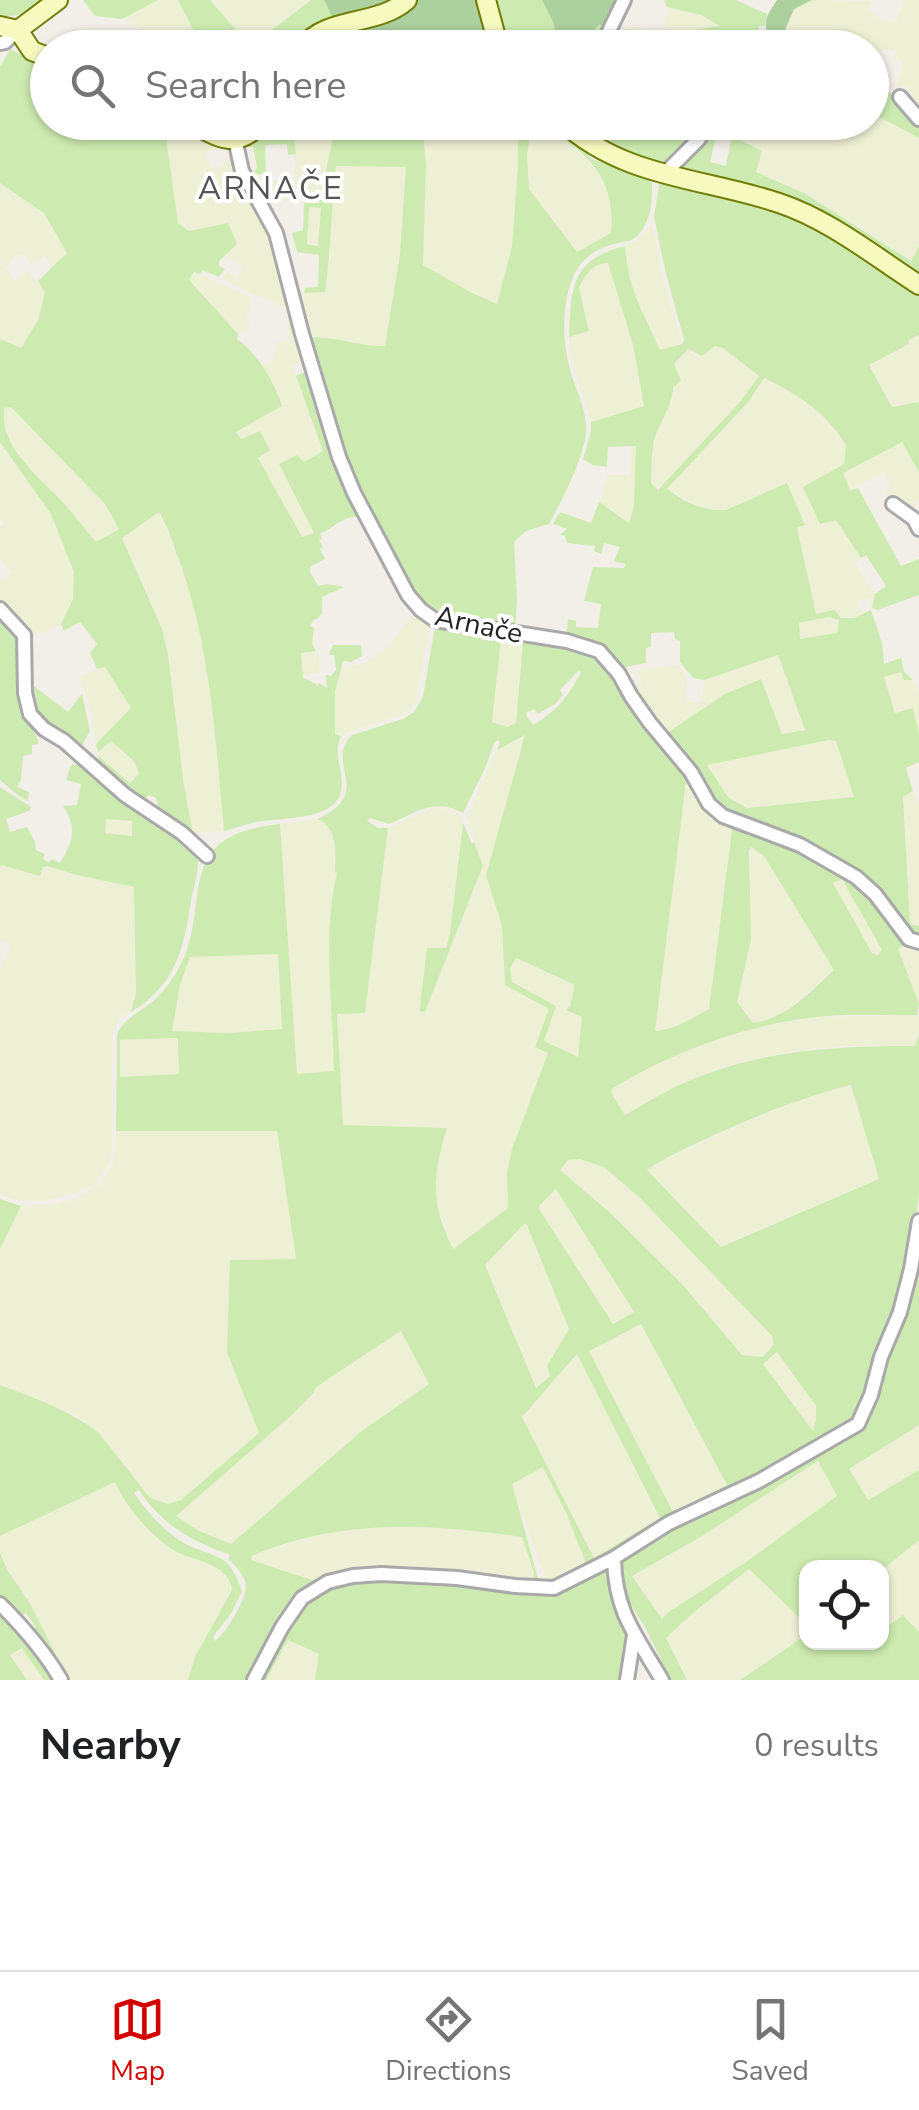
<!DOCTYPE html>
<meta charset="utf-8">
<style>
:root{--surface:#fff;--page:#f6f6f6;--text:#202124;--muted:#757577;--line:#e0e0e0;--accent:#d40000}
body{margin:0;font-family:"Nunito Sans",sans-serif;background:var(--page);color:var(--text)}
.controls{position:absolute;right:30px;bottom:30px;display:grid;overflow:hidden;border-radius:20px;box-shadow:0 2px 8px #0004}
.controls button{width:90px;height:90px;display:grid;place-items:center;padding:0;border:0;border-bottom:2px solid var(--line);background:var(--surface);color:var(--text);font:50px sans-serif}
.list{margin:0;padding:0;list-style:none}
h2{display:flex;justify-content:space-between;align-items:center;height:130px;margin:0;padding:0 40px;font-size:42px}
h2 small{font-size:32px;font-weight:400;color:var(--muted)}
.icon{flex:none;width:55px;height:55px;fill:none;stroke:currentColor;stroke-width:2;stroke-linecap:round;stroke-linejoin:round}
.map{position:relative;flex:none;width:919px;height:1680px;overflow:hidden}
.search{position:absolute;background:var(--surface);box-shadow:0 2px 8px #0004;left:30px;right:30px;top:30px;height:110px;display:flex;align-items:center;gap:25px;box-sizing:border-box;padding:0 35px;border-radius:55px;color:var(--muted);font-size:38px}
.sheet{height:290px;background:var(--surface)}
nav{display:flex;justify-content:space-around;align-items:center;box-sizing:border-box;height:140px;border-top:2px solid var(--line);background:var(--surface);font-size:28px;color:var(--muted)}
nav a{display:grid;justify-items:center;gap:5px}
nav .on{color:var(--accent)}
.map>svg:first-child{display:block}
.farmland{fill:#eef0d5}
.grass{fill:#cdebb0;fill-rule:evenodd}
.forest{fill:#add19e}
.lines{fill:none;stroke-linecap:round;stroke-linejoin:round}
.street-casing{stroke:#a9a9a9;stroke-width:18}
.secondary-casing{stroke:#707d05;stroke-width:22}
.street{stroke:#fff;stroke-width:12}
.secondary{stroke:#f7fabf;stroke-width:18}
.labels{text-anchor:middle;stroke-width:8;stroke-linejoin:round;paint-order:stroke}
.street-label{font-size:28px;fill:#222;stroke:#fff}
.quarter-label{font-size:32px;letter-spacing:2.5px;fill:#555;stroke:#fff}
</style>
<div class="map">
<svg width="919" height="1680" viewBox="0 0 919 1680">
<rect width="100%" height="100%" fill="#f2efe9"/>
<path class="farmland" d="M 158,0 L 178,0 L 202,47 L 153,47 L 153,39 L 141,35 L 142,28 L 132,25 L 132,22 L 122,19 Z
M 210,0 L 311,0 L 256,42 L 251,38 L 241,36 Z
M 812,0 L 871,1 L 869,8 L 876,16 L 889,23 L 897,20 L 904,0 L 919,0 L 919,116 L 908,103 L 914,95 L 905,85 L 899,88 L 897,83 L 903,63 L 895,56 L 895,52 L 884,48 L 882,51 L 872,50 L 872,48 L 785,48 L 794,37 L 785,30 L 794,9 Z
M 667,7 L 701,15 L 722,26 L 665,35 L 664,25 L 669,11 Z
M 634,27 L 648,32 L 636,48 L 618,47 L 623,43 L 612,33 Z
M 872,113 L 919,138 L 919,246 L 912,261 L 804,193 L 755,172 L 736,138 L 739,123 L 872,122 Z
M 164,123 L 185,123 L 222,145 L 204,154 L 213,170 L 234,157 L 264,217 L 290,305 L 285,307 L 266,300 L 222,279 L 227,271 L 237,277 L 244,269 L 225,255 L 237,244 L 188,231 L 178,223 Z
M 292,123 L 336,123 L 318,204 L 304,203 L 303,200 L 282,200 L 286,196 L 284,194 L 272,204 L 266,204 L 250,178 L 254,173 L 266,176 L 267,180 L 296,180 Z
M 422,123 L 518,123 L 518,165 L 512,246 L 497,304 L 471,293 L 423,265 L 426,165 Z
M 532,123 L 540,125 L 572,146 L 586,158 L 606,184 L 611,200 L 611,234 L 577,252 L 528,189 L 527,155 Z
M 336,166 L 406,167 L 400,254 L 385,347 L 356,345 L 317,336 L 305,338 L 299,318 L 304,293 L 324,292 L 330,257 L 330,229 Z
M 0,183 L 44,213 L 67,253 L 53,268 L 45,256 L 32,265 L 22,254 L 15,256 L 5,269 L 15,280 L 27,271 L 45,292 L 38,320 L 21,349 L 0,339 Z
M 309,206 L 321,208 L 319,246 L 307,244 Z
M 652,224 L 662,276 L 682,344 L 661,351 L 636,301 L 627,272 L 625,246 L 636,241 Z
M 608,263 L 633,345 L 644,406 L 591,422 L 571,356 L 569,337 L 589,330 L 579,288 L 585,275 L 595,266 Z
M 195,272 L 250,297 L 250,309 L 245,316 L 251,328 L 238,334 L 189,280 Z
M 287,314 L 290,314 L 294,318 L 306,361 L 292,365 L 323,451 L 304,462 L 297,456 L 279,464 L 314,533 L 302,537 L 258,458 L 270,449 L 260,432 L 240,439 L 236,431 L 282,406 L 279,397 L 260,365 L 270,363 L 275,355 L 278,342 L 289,341 Z
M 919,335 L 919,402 L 893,407 L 869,365 L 908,344 L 907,342 Z
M 715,346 L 723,348 L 759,375 L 739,403 L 658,491 L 651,483 L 653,448 L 665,411 L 673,401 L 674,365 L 688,349 L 697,356 L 706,353 Z
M 763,378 L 794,393 L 809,404 L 832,425 L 846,445 L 835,519 L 861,558 L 855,563 L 875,594 L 872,606 L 867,597 L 858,602 L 862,614 L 854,618 L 816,614 L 797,526 L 804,525 L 787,484 L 727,510 L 713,510 L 697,506 L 666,489 L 749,401 Z
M 11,406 L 105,504 L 119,528 L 96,543 L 54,493 L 17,456 L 4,437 L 1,416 L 4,408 Z
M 902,441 L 919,472 L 919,499 L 914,501 L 916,507 L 911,510 L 889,501 L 884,493 L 892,487 L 883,473 L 850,490 L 843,473 Z
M 0,442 L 51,514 L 74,572 L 73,599 L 61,624 L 46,633 L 31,632 L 0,606 L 0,581 L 12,573 L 0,559 L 0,527 L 4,523 L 0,519 Z
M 637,446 L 635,506 L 629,523 L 599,502 L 607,475 L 630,475 L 630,447 Z
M 159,511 L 189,586 L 201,631 L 212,705 L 224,831 L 193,833 L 184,786 L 168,654 L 162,629 L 122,537 Z
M 414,613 L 420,613 L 429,619 L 430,625 L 415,704 L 406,713 L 393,718 L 348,732 L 341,736 L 335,734 L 335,692 L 339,673 L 343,668 L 364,663 L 377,656 L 389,646 Z
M 829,617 L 839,620 L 838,633 L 800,640 L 799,623 Z
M 501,639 L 523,641 L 516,723 L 507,727 L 492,723 Z
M 318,651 L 320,673 L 303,675 L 301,653 Z
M 777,654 L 806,730 L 782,735 L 725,694 L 664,735 L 628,687 L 642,683 L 638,670 L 679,665 L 687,679 L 685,701 L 701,703 L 704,680 Z
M 104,666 L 131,708 L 96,744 L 91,709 L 80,679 L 81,676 Z
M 901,672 L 904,679 L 913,680 L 919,691 L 919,734 L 913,709 L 896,713 L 884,676 Z
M 525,734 L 486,875 L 502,926 L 505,985 L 550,1009 L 534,1046 L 548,1053 L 512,1149 L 507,1194 L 508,1208 L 453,1249 L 435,1200 L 434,1185 L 437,1160 L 446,1129 L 343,1125 L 337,1013 L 365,1012 L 388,828 L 422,813 L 435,808 L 443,808 L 453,811 L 461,817 L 463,823 L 450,934 L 446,949 L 428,948 L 426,1012 L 483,867 L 467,817 L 497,750 Z
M 829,740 L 836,741 L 855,797 L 748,808 L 728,797 L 706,765 Z
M 111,741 L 134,761 L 139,774 L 130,783 L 98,756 L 98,752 Z
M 687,774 L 733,823 L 727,873 L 709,1010 L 676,1026 L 662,1031 L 655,1031 Z
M 913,791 L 919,802 L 919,926 L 910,924 L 903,797 Z
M 106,819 L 133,821 L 132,836 L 104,833 Z
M 317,819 L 326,822 L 332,830 L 335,871 L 337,872 L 331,908 L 330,957 L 335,1071 L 297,1075 L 280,824 Z
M 751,847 L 757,849 L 764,856 L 835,970 L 783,1013 L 758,1024 L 753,1024 L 737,1003 L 748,957 Z
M 0,865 L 40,876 L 43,867 L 47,866 L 77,875 L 134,887 L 136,993 L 131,1012 L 121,1017 L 112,1034 L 112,1148 L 109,1164 L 94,1184 L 76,1193 L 43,1201 L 17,1200 L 0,1195 L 0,969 L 12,945 L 0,940 Z
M 842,878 L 883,951 L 878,955 L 872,953 L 832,882 Z
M 902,946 L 919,948 L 919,1004 L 898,949 Z
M 278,954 L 283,1030 L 229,1033 L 172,1031 L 180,985 L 189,957 Z
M 516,958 L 575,986 L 582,1017 L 578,1057 L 543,1041 L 556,1006 L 511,982 L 510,969 Z
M 919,1012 L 919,1035 L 914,1046 L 841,1046 L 783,1053 L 723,1067 L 683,1083 L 624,1116 L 612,1096 L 611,1089 L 645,1069 L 679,1053 L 746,1030 L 811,1017 L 917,1015 Z
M 176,1038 L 178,1040 L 180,1074 L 120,1077 L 120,1040 Z
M 851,1085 L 879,1179 L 721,1247 L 646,1169 L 745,1122 L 814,1094 Z
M 116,1131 L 277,1131 L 296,1260 L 231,1260 L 228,1353 L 259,1433 L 181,1500 L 168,1504 L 150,1498 L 99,1433 L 88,1424 L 76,1415 L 0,1385 L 0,1249 L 21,1206 L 57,1204 L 76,1198 L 100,1184 L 114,1163 Z
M 580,1159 L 604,1167 L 640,1198 L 714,1273 L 772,1336 L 774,1344 L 766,1355 L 763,1358 L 743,1355 L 559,1170 L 568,1160 Z
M 557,1189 L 634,1312 L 612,1324 L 539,1209 L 539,1206 Z
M 524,1224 L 527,1225 L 569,1329 L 550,1376 L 535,1389 L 506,1313 L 484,1265 Z
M 640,1323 L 727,1486 L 673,1512 L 589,1351 Z
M 402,1331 L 429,1384 L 363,1430 L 231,1544 L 199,1531 L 175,1516 L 294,1413 L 313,1393 L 316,1387 Z
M 778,1352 L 816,1406 L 816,1421 L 812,1432 L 763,1364 Z
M 578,1354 L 660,1518 L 594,1559 L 522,1417 Z
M 919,1425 L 919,1470 L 868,1500 L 849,1469 Z
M 818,1461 L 838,1496 L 746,1562 L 670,1611 L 662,1620 L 632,1577 L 702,1536 Z
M 544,1467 L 567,1515 L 587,1566 L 548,1585 L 511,1483 Z
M 115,1481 L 130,1506 L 151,1532 L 174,1551 L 222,1570 L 232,1584 L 232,1590 L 195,1657 L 188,1680 L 66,1680 L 58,1670 L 62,1666 L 31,1605 L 8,1571 L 0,1553 L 0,1536 Z
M 382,1526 L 473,1530 L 522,1537 L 534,1573 L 533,1580 L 505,1578 L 458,1570 L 377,1566 L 350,1568 L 318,1582 L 251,1560 L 252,1556 L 262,1552 L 326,1532 Z
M 919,1540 L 919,1632 L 884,1628 L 882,1620 L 882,1570 Z
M 750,1569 L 806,1624 L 806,1635 L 740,1680 L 687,1680 L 666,1639 L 694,1612 Z
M 288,1640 L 319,1653 L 315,1680 L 266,1680 Z
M 22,1648 L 44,1680 L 27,1680 L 9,1655 Z"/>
<path class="grass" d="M 0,0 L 46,0 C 31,10 19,18 0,16 Z
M 83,0 L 158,0 L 122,19 L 95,16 Z
M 178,0 L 210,0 L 241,36 L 218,39 L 219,47 L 202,47 Z
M 311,0 L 324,0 L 334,21 L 296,47 L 256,47 L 256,42 Z
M 489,0 L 542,0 L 553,22 L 560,47 L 503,47 Z
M 664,0 L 736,0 L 767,14 L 765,26 L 759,26 L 756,47 L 636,48 L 648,32 L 665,35 L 720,26 L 701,15 L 667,7 Z
M 599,25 L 602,26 L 600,30 L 606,47 L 577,48 Z
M 107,35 L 125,38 L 125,41 L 151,45 L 153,47 L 89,47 L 91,41 L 106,39 Z
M 10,49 L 36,62 L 47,65 L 48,122 L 164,123 L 178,223 L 189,231 L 228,223 L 237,244 L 219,261 L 219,266 L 225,269 L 219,277 L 202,270 L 200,274 L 194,272 L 189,280 L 238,334 L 237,339 C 257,352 275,384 282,406 L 236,432 L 241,439 L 260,431 L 270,450 L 258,458 L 302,537 L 314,533 L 279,464 L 297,455 L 304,462 L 323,451 L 296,376 L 309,370 L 372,536 L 358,517 C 345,515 332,529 320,534 L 322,539 L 319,540 L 323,547 L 320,549 L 325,559 L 310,567 L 310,572 L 318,586 L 327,584 L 344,587 L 322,597 L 322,613 L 317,619 L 314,619 L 310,626 L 314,628 L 312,643 L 316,651 L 301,653 L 303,677 L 316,684 L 317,687 L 319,683 L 327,688 L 326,675 L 331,676 L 336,670 L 334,655 L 329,655 L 333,645 L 361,645 L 362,656 L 351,662 L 343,661 L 335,692 L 335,734 L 341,736 C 332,755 345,771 341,791 C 335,822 279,817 256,822 C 245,825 235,828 224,831 C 215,737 211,645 177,555 C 172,540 167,525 159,512 L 122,538 L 162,629 L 168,654 L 184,786 L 193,833 L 185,832 L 142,802 L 148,801 L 155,809 L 158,807 L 156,798 L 149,795 L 146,798 L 135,797 L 98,763 L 98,756 L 130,783 L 139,774 L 134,761 L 111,741 L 98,752 L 96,744 L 131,708 L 105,667 L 97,669 L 90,653 L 97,644 L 80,622 L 64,631 L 61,624 L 73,599 L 74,572 L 51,514 L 0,442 L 0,339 L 21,348 L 38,320 L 45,293 L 38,281 L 67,253 L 44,213 L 0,183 L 0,67 ZM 11,407 L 105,504 L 119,529 L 96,542 C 82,526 69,508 54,493 C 32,471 0,444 4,408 Z
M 881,88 L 889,92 L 919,122 L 919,138 L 872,113 L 872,89 Z
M 269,123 L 292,123 L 296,154 L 288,155 L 287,144 L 265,145 L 266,176 L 254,173 L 257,167 L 253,147 L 249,147 L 250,143 Z
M 336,123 L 422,123 L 426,165 L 423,265 L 472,293 L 497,304 L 512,246 L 518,165 L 518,123 L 532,123 L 527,155 L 529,189 L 577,252 L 611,233 C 617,175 583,147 534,123 L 555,123 L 589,149 L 588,155 L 592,159 L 628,172 L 631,167 L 651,175 C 654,195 652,227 633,239 C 627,242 624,241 618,243 C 599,247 584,256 575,273 C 560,303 562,348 573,379 C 579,396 587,413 586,431 C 585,456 562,501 549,524 L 526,531 L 514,542 L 517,601 L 515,628 L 445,619 L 418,603 L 355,489 L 305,338 C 331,334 358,347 385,346 L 400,254 L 406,167 L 336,166 C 331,208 331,250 325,292 L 304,293 L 305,288 L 318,287 L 319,255 L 297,252 L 292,233 L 303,230 L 304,203 L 319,203 ZM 309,207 L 321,208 L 318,246 L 307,244 Z
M 568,123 L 583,123 L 597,134 L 599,132 L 596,127 L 597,123 L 703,123 L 702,126 L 666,171 L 622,155 Z
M 709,123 L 720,123 L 720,125 L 737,130 L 736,138 L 762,151 L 756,172 L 804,193 L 911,261 L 919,246 L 919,281 L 839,228 L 680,174 L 678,165 ZM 716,137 L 731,140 L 726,166 L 710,162 Z
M 664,180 L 798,215 L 919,291 L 919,335 L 908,341 L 909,344 L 869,365 L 892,407 L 919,402 L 919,472 L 902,442 L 843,473 L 850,490 L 858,488 L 901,566 L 919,559 L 919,595 L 877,610 L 872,608 L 875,594 L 886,586 L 866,555 L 861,558 L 836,520 L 820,524 L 803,487 L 844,464 L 846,445 C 826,412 797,394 764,378 L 749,401 L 667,489 L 685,501 L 697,506 L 713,510 L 726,510 L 787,483 L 805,525 L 797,527 L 816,614 L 834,610 L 841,618 L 854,618 L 871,610 L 882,643 L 884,664 L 901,658 L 904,671 L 913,680 L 904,680 L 901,672 L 884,677 L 895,713 L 913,708 L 919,734 L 919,762 L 906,768 L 913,791 L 903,797 L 910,924 L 919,926 L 919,939 L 909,935 L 868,882 L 720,809 L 664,735 L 725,694 L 761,679 L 782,734 L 805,730 L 778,655 L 704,680 L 693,678 L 680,662 L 680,641 L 675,639 L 674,632 L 651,633 L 651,647 L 646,648 L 646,663 L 620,668 L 569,638 L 567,631 L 568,619 L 576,621 L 576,627 L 598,628 L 601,604 L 584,601 L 593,567 L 624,568 L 625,564 L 614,561 L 620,547 L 604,543 L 601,554 L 594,551 L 595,546 L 567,543 L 565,536 L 560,535 L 567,529 L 553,524 L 560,512 L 591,523 L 599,502 L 629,523 L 634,506 L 636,446 L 608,447 L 607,467 L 593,465 L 583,459 L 591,432 L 591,422 L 644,406 L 633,345 L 608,263 C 592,264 585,275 579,288 L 589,331 L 569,337 C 571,288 571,259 625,246 C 628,290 643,311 660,350 L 682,344 L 684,339 L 666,274 L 654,217 L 659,185 ZM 715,346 L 723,348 L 759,376 L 739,403 L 658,490 L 651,483 C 652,469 651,455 654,442 C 658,423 673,406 673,388 L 681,380 L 674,364 L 688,349 L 702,356 ZM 829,617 L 839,620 L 837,633 L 800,639 L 799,623 ZM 829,740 L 836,741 L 854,797 L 747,808 L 728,797 L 707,765 Z
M 0,613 C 5,618 12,624 16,631 C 27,650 18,687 22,709 C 25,723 37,731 39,744 L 32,745 L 32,754 L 23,756 L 21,779 L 17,787 L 29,792 L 28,801 L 20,797 L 0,780 Z
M 440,625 L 593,650 L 687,774 L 655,1031 C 674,1030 692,1018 709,1009 L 733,823 L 778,840 L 857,880 L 919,948 L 902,946 L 898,949 L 919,1004 L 917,1015 C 882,1016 843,1013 808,1018 C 737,1028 672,1052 611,1089 L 613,1096 L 625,1115 C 645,1104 665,1091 686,1082 C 759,1050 836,1046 914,1046 L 919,1035 L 919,1194 L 915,1223 L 909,1262 L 863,1407 L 853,1424 L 760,1475 L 729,1487 L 657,1526 L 608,1557 L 587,1566 L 567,1515 L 543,1467 L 512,1484 L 539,1582 L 533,1580 L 534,1573 L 522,1537 C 428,1524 340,1518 252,1556 L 251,1560 L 318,1582 L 250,1680 L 188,1680 L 195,1657 L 232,1590 C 229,1561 190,1562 170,1548 C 148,1532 126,1507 115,1482 L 0,1536 L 0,1385 C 34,1398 70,1410 99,1433 L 150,1498 L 168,1504 L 181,1500 L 259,1433 L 227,1353 L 230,1260 L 296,1259 L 277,1131 L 116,1131 L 117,1034 C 124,1019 138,1013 151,1003 C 161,995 169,984 176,973 C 217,907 165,836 280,824 L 297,1074 L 334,1071 C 333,1006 322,937 337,873 L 335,872 C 335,853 338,826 317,819 C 376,793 323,763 352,735 L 403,719 L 414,712 L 423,697 L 434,632 ZM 501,639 L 523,642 L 516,723 L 507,727 L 492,722 ZM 578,671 L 581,672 C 567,698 559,709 533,725 L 527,717 L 526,713 L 534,709 L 538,714 L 555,704 L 563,695 L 560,690 ZM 525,735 L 486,875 L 502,926 L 505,985 L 549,1009 L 535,1047 L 548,1053 L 512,1149 L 507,1173 L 508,1208 L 453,1249 C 430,1200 432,1179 447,1128 L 343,1125 L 337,1014 L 365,1013 L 388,828 L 378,828 L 367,821 L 370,818 L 389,824 C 417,813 432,797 463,813 L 486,766 L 494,743 L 498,740 L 500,742 L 497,750 ZM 751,847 L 764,856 L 834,970 C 811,991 786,1019 753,1023 L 737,1002 L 751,941 L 749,850 ZM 842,879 L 882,950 L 878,955 L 872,953 L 833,883 ZM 278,954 L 282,1029 L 229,1033 L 172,1031 L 180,985 L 190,957 ZM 516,958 L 575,985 L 570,1006 L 566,1010 L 582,1017 L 578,1057 L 544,1041 L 556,1006 L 512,982 L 510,969 ZM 176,1038 L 178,1040 L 179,1074 L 120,1077 L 120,1040 ZM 851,1085 L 879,1179 L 721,1247 L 647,1170 C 665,1157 689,1147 710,1137 C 756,1116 802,1097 851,1085 ZM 580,1159 L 604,1167 L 640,1198 L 772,1336 L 774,1344 L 763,1357 L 742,1355 L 682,1284 L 608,1211 L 560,1170 L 568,1160 ZM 556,1189 L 634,1312 L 613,1324 L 539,1209 L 539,1206 ZM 524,1224 L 527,1225 L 569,1329 L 547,1366 L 550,1376 L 536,1388 L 485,1265 ZM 641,1324 L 727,1485 L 673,1512 L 589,1351 ZM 401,1331 L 429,1384 L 363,1430 L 231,1544 L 199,1531 L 176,1516 L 294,1413 L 313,1393 L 316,1387 ZM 777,1352 L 816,1406 L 816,1420 L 813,1431 L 763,1364 ZM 577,1354 L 660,1518 L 594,1558 L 522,1417 ZM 139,1490 C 164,1527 190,1540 230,1555 L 228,1559 C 251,1580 250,1589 235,1615 C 229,1625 224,1633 215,1641 L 213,1637 L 232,1612 L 242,1591 C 239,1583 234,1570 227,1563 C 216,1553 197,1551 184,1543 C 163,1530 148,1513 134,1493 Z
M 31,684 L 68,712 L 82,694 L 90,731 L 81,747 L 84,751 L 36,716 L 28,685 Z
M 73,764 L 85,767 L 184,841 L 198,861 C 198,877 192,892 190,907 C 183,953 173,987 131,1012 L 136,993 L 134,887 L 77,875 L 47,866 L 43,867 L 40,876 L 1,865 L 0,867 L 0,787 L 31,807 L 29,811 L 6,819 L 10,832 L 27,827 L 35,842 L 36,850 L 45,854 L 43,859 L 49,862 L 52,859 L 60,863 C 73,841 78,829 63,806 L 77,805 L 81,784 L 66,780 L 70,767 ZM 106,819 L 132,821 L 132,836 L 105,833 Z
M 463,823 L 472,843 L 474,842 L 483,866 L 425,1012 L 420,1011 L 420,1007 L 427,948 L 446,948 L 450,933 Z
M 0,1199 L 21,1206 L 0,1249 Z
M 919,1247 L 919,1425 L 849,1469 L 868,1500 L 919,1470 L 919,1540 L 882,1570 L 882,1568 L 806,1568 L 806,1624 L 749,1569 L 694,1612 L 666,1638 L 687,1680 L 671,1680 L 646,1629 L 623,1592 L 619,1561 C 633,1551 648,1539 663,1530 C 727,1497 797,1473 856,1431 ZM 818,1461 L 837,1496 L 746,1562 L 670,1611 L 662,1619 L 632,1576 L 702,1536 Z
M 0,1553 L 8,1571 L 31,1605 L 62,1667 L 58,1670 L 28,1633 L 36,1627 L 26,1613 L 15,1619 L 0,1602 Z
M 604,1568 L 608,1568 L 609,1571 L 611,1592 L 630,1636 L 625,1680 L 315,1680 L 319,1654 L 288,1640 L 266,1680 L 257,1680 L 286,1623 L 318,1590 L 360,1577 L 567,1588 Z
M 0,1611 L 59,1680 L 44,1680 L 22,1648 L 10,1655 L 27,1680 L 0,1680 Z
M 903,1615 L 919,1632 L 919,1680 L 740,1680 L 806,1635 L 806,1642 L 882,1642 L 882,1620 L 885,1628 Z"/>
<path class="forest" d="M 324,0 L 402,0 L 334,21 Z
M 416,0 L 479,0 L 494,47 L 346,47 L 337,33 L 409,8 Z
M 542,0 L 620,0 L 604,26 L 599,25 L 577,48 L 560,47 L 553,22 Z
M 777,0 L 812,0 L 794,9 L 785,30 L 773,46 C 762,25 764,19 777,0 Z"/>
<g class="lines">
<defs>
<path id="street" d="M 0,43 L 5,42 L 18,30
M 614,48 L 609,31 L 624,0
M 900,97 L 919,119
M 235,139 L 242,171 L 276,233 L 302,334 L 339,457 L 354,493 L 408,595 L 421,610 L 435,620 L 567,641 L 599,651 L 619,674 L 631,696 L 650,723 L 691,772 L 709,804 L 723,816 L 800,845 L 856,877 L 875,894 L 909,939 L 919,942
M 664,174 L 699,139 L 706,122
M 893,504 L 914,519 L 919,529
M 0,609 L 24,635 L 25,693 L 30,714 L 44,729 L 64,741 L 125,795 L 182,833 L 207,856
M 614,1558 C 615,1613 636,1635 662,1680
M 0,1604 C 23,1627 45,1652 61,1680
M 254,1680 L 282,1627 L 302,1598 L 328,1582 L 353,1576 L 381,1574 L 457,1578 L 515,1586 L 554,1588 L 614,1558 L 669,1523 L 759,1481 L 858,1424 L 871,1395 L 881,1357 L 900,1312 L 911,1269 L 919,1221
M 627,1680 L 634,1635"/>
<path id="secondary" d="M 486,0 L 499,48
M 0,26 L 18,30 L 32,51 L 48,57
M 18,30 L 58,0
M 302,48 C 327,15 377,27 407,0
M 191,122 C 219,139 238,150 262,122
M 563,122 C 623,178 705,178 779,203 C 830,220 874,256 919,285"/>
</defs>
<use href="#street" class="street-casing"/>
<use href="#secondary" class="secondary-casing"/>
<use href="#street" class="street"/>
<use href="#secondary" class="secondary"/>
</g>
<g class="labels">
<g class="street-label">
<text transform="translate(479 624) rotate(12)" y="10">Arnače</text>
</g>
<g class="quarter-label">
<text x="271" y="199">ARNAČE</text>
</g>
</g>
</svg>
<div class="controls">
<button><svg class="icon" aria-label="locate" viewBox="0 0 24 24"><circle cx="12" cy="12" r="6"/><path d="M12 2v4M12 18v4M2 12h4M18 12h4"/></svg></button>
</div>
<div class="search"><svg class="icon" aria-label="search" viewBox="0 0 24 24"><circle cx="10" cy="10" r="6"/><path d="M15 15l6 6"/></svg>Search here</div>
</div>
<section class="sheet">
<h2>Nearby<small>0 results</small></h2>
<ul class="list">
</ul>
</section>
<nav>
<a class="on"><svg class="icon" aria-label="map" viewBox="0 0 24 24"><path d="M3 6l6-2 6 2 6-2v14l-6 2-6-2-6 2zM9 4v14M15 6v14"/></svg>Map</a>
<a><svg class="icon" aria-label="directions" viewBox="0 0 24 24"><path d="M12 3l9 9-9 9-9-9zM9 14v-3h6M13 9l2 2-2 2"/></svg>Directions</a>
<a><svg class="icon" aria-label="saved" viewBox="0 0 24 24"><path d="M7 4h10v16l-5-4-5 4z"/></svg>Saved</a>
</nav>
